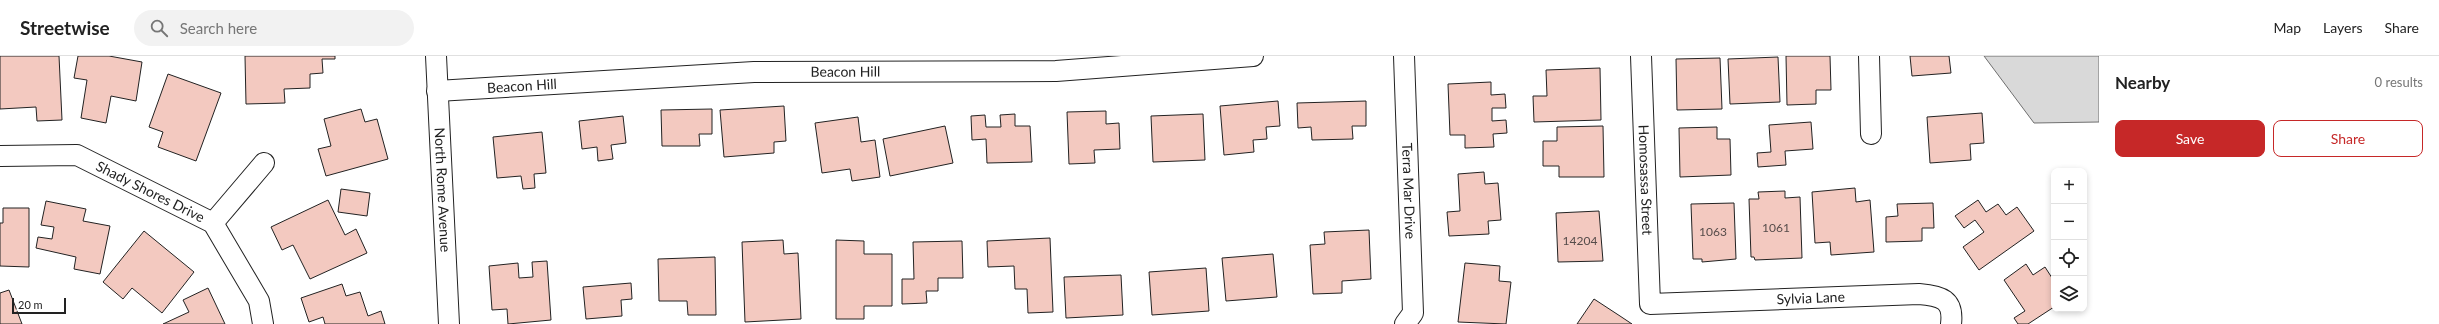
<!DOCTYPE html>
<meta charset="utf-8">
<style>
:root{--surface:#fff;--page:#f2f2f2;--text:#222;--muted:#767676;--line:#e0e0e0;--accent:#c62828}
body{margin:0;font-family:Lato,sans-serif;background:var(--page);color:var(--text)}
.controls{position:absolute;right:12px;bottom:12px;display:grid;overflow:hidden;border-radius:8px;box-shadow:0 2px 6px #0003}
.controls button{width:36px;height:36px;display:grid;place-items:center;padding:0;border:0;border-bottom:1px solid var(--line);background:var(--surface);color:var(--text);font:20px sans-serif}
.scale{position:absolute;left:12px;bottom:10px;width:54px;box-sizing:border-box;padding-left:4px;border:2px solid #222;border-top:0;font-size:11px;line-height:14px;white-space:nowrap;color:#222;-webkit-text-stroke:3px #fff;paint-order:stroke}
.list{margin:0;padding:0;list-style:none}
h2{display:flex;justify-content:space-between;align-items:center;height:52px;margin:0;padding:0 16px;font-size:17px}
h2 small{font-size:13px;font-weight:400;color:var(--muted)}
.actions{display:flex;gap:8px;padding:12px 16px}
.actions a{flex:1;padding:9px 0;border:1px solid var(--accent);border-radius:8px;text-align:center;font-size:14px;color:var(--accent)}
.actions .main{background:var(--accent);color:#fff}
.icon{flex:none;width:22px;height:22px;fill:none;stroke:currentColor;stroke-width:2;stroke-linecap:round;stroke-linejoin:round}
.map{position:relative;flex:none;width:2099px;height:268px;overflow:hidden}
header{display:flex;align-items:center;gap:24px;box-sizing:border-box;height:56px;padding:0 20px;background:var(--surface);border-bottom:1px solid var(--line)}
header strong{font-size:19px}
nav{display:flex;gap:22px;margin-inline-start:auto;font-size:14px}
.search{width:280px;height:36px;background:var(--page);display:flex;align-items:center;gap:10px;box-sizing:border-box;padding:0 14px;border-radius:22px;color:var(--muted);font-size:15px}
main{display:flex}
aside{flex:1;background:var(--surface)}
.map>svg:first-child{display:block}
.water{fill:#d9d9d9;stroke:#6f6f6f}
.building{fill:#f3c9c0;stroke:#222}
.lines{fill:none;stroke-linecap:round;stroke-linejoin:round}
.minor-casing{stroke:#222;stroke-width:22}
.minor{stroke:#fff;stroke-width:20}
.labels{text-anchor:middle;stroke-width:3;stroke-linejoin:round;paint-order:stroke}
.number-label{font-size:12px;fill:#564c4a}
.street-label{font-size:14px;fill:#222;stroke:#fff}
</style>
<header>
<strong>Streetwise</strong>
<div class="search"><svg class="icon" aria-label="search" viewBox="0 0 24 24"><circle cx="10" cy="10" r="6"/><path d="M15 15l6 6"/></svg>Search here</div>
<nav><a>Map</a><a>Layers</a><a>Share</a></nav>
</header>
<main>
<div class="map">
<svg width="2099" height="268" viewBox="0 0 2099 268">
<rect width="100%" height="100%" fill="#fff"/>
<path class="water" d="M 1984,0 L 2099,0 L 2099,66 L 2034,67 Z"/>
<path class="building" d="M 0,0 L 59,0 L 62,64 L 37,65 L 36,51 L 0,53 Z
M 78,0 L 109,0 L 142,6 L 136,45 L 111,40 L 106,67 L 81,62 L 87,24 L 74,22 Z
M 245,0 L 335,0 L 335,3 L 322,3 L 323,17 L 310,18 L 310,32 L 284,33 L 285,47 L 246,48 Z
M 1786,0 L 1830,0 L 1831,34 L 1816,34 L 1816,48 L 1787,49 Z
M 1910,0 L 1949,0 L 1951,17 L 1912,20 Z
M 1778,1 L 1780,46 L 1730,48 L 1728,3 Z
M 1720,2 L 1722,53 L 1677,54 L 1676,3 Z
M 1600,12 L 1601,64 L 1534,66 L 1533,40 L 1547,40 L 1546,14 Z
M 168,18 L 221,37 L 196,105 L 158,91 L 163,76 L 149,71 Z
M 1491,26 L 1491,39 L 1505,38 L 1506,52 L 1492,52 L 1492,65 L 1506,64 L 1507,77 L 1493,78 L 1494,91 L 1465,92 L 1465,79 L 1450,79 L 1448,28 Z
M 1278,45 L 1280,70 L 1266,71 L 1267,83 L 1253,84 L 1254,96 L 1224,99 L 1220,50 Z
M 1366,45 L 1366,70 L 1352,70 L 1353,83 L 1312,84 L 1311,71 L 1298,72 L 1297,47 Z
M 784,50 L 786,85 L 774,86 L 774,97 L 724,101 L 720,54 Z
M 361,53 L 365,66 L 377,63 L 388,103 L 326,120 L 318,93 L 331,90 L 324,63 Z
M 712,53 L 712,78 L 699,78 L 700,90 L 662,90 L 661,54 Z
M 1106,55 L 1106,68 L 1119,67 L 1120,93 L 1094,94 L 1095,107 L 1069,108 L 1067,56 Z
M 1982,57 L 1984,87 L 1970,88 L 1971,104 L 1930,107 L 1927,61 Z
M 1015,58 L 1015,70 L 1030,70 L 1032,106 L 987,107 L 986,83 L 972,84 L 971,60 L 985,59 L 986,71 L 1001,71 L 1000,59 Z
M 1203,58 L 1205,104 L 1153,106 L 1151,60 Z
M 623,60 L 626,87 L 611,89 L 613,103 L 598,105 L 597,91 L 582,93 L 579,65 Z
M 858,61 L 861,86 L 875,84 L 880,121 L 852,125 L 850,113 L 822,117 L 815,67 Z
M 1811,66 L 1813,93 L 1785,95 L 1786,109 L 1758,111 L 1757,97 L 1771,96 L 1769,69 Z
M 945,70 L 953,107 L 890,120 L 883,83 Z
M 1603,70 L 1604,121 L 1559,121 L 1559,110 L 1543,110 L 1543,85 L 1557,85 L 1557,71 Z
M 1717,71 L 1717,83 L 1730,83 L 1731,119 L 1680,121 L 1679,72 Z
M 542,76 L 546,117 L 534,118 L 535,132 L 523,133 L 521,120 L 497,122 L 493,81 Z
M 1484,116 L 1485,128 L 1498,127 L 1501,164 L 1488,165 L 1489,178 L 1449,180 L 1447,156 L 1460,155 L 1458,118 Z
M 1855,132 L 1856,146 L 1870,144 L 1874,196 L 1831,199 L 1830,186 L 1815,187 L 1812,136 Z
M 341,133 L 370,137 L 367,160 L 338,156 Z
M 1785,135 L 1785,142 L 1800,141 L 1802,202 L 1755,204 L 1754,201 L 1751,201 L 1749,143 L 1759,143 L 1758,136 Z
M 328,144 L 345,179 L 356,173 L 367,197 L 310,223 L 293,189 L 282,194 L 271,171 Z
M 1978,144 L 1986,156 L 1998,148 L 2006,159 L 2017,151 L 2034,175 L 1979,214 L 1963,191 L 1984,176 L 1975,164 L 1964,172 L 1955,160 Z
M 46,145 L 86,153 L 83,165 L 110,170 L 100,218 L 74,213 L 76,201 L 36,192 L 38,181 L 52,183 L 54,171 L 41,169 Z
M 1734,147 L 1736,203 L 1702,206 L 1702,203 L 1693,203 L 1691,148 Z
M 1933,147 L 1934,172 L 1922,172 L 1922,185 L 1886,186 L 1886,161 L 1898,160 L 1897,148 Z
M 3,152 L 29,152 L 29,211 L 0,210 L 0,167 L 3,167 Z
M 1599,155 L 1603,205 L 1558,206 L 1556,157 Z
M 1369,174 L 1371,223 L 1342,225 L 1342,237 L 1313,238 L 1310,189 L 1325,188 L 1324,176 Z
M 144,175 L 194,216 L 162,257 L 132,232 L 123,243 L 103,226 Z
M 1050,182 L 1053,256 L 1028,257 L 1027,233 L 1015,233 L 1014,210 L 988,211 L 987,185 Z
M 783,184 L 784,198 L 798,197 L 801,263 L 745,266 L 742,186 Z
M 836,184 L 864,185 L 864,198 L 892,198 L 892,250 L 864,250 L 864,263 L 836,263 Z
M 962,185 L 963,222 L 938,222 L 938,235 L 926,235 L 927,247 L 902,248 L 902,223 L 914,223 L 913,186 Z
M 1273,198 L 1277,241 L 1226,245 L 1222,202 Z
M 715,201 L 716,259 L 688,259 L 687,245 L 659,245 L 658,203 Z
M 547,205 L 551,264 L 508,268 L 507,253 L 492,254 L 489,210 L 518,207 L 519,222 L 533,221 L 532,206 Z
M 1465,207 L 1500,210 L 1499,225 L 1511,226 L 1506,268 L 1458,266 Z
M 2026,208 L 2033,219 L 2045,211 L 2054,225 L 2054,251 L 2028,268 L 2018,268 L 2014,262 L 2025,255 L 2004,224 Z
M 1206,212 L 1209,255 L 1152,259 L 1149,216 Z
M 1121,219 L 1123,259 L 1066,262 L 1064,221 Z
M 631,227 L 632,243 L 621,244 L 622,260 L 586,263 L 583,231 Z
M 342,228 L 346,240 L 360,236 L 368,260 L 381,255 L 385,268 L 325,268 L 323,261 L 309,266 L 301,242 Z
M 208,232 L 225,268 L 163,268 L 189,256 L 183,244 Z
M 9,234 L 22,268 L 0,268 L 0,237 Z
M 1594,243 L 1620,260 L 1632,268 L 1577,268 Z"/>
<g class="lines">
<defs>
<g id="minor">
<path id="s1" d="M 436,0 L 449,268"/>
<path id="s2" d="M 1404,0 L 1413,257 L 1405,268"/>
<path id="s3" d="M 1641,0 L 1650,248 L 1919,238 C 1941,240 1954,243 1951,268"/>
<path d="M 1869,0 L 1871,78"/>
<path id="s4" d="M 437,35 L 754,16 L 1056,15 L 1253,0"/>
<path id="s5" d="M 0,100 L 77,99 L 213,167 L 259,245 L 263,268"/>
<path d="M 213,167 L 264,107"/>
</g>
</defs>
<use href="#minor" class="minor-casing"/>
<use href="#minor" class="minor"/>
</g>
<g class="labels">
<g class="number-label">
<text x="1776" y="176">1061</text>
<text x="1713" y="180">1063</text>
<text x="1580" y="189">14204</text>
</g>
<g class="street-label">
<text dy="5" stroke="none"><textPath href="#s4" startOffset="409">Beacon Hill</textPath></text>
<text dy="5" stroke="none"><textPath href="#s4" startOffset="85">Beacon Hill</textPath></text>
<text dy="5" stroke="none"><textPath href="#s3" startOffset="124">Homosassa Street</textPath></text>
<text dy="5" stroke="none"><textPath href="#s1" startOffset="134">North Rome Avenue</textPath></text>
<text dy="5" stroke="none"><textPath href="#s2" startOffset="135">Terra Mar Drive</textPath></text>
<text dy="5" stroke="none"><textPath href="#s5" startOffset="159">Shady Shores Drive</textPath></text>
<text dy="5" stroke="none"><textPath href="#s3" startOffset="409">Sylvia Lane</textPath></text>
</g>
</g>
</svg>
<div class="controls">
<button>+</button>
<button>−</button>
<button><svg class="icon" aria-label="locate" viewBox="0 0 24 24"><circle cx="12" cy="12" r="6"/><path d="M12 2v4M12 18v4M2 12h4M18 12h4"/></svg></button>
<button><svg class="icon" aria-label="layers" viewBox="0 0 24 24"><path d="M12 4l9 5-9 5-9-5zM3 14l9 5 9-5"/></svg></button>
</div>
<div class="scale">20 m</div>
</div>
<aside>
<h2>Nearby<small>0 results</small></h2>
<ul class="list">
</ul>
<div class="actions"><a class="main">Save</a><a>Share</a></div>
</aside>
</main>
